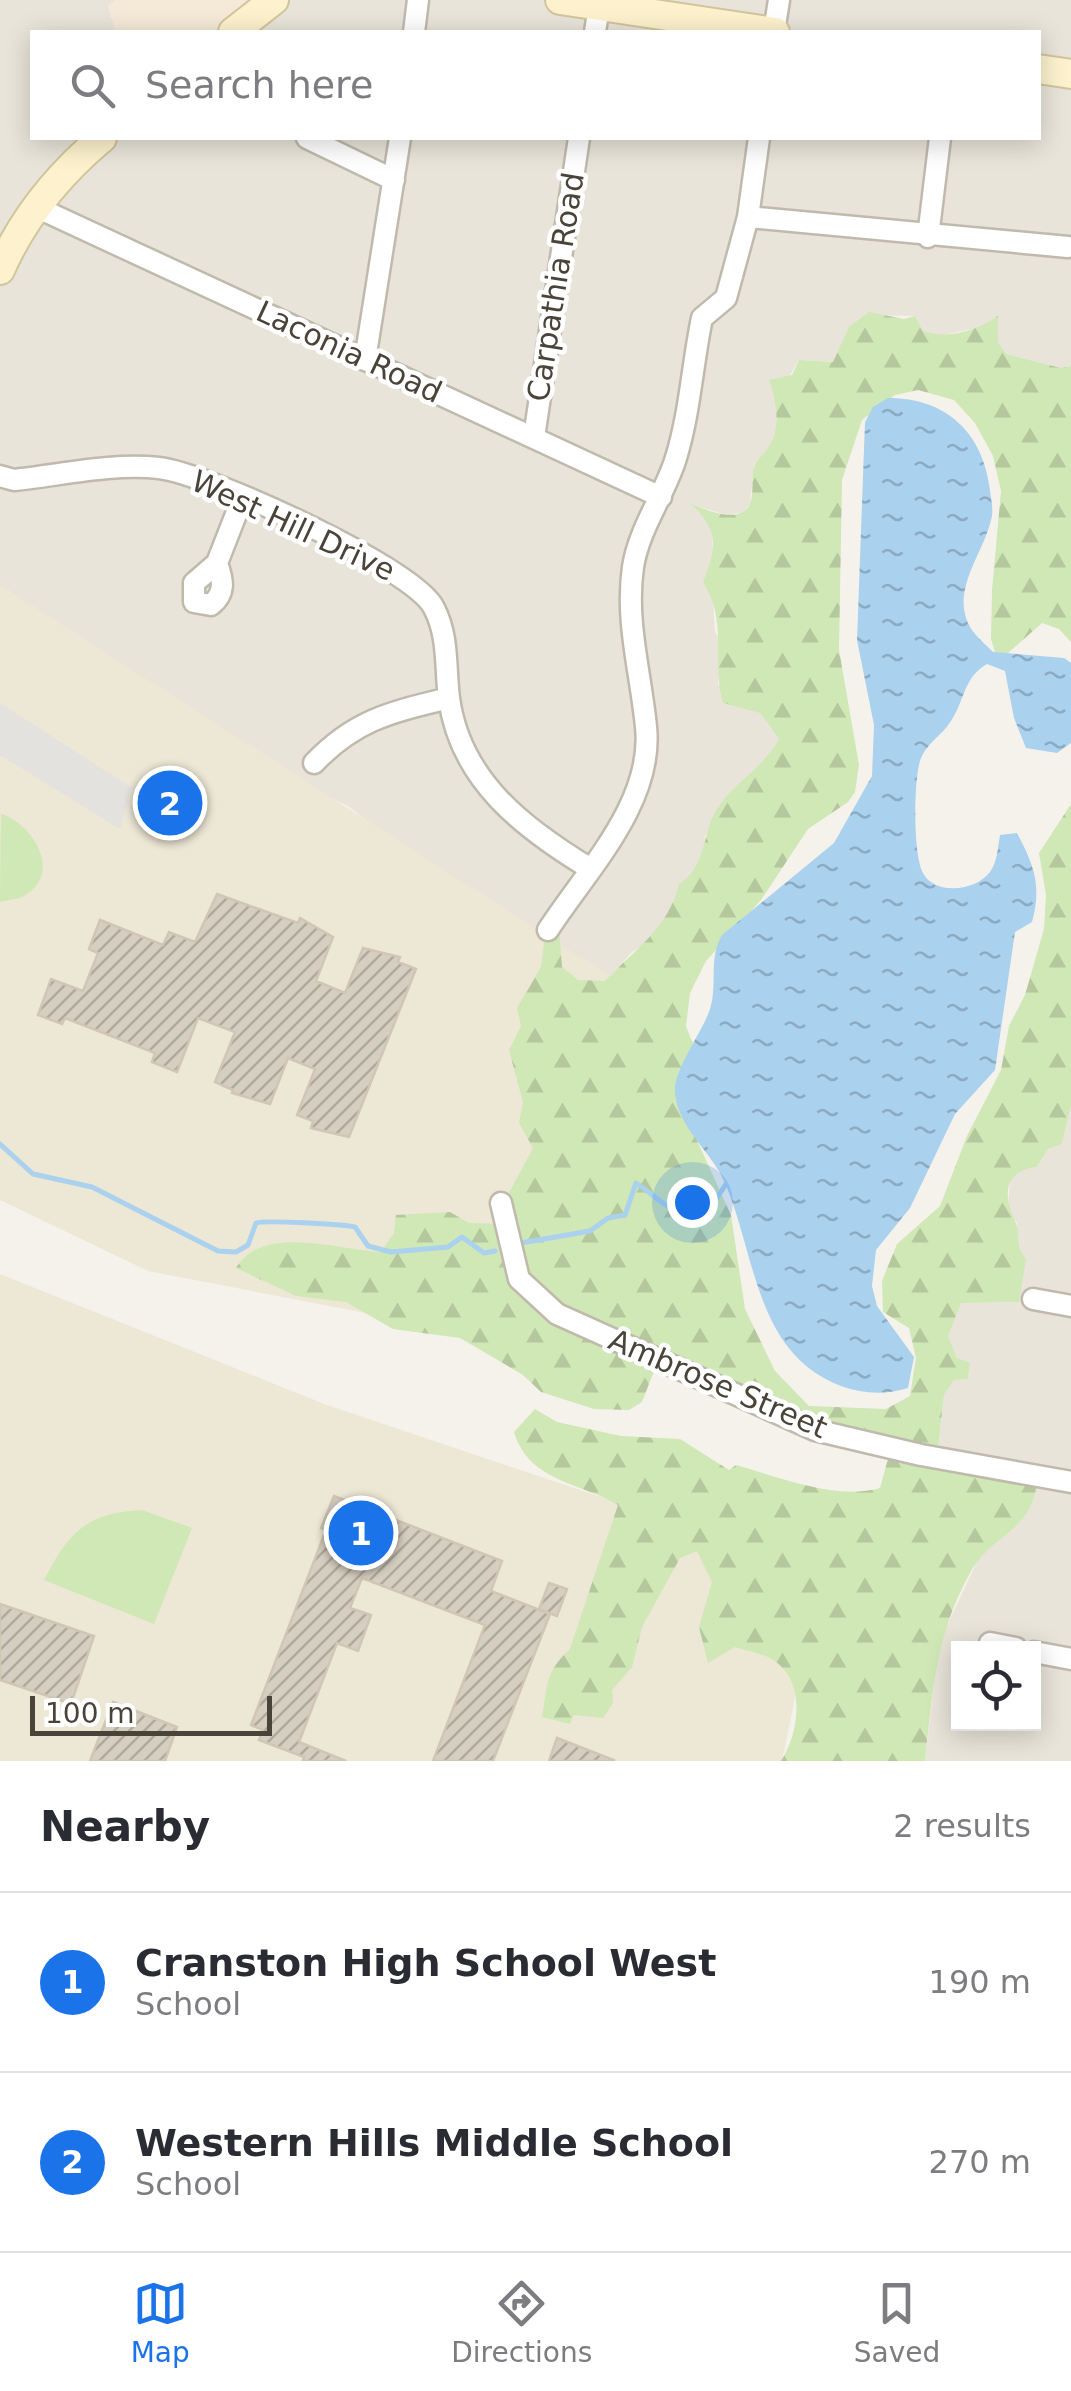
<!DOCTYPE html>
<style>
:root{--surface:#fff;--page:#f2f2f3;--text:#2b2b33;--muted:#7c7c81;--line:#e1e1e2;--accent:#1a73e8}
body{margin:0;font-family:"DejaVu Sans",sans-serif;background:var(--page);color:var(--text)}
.controls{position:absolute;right:30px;bottom:30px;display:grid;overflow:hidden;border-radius:0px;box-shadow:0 5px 25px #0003}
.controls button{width:90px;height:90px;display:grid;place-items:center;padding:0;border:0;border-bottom:2px solid var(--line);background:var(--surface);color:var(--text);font:50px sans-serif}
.scale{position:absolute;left:30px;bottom:25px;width:242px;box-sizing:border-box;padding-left:10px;border:5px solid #494339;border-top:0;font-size:28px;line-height:35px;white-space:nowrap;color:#494339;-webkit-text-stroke:8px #fff;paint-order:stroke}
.you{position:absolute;left:692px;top:1202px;width:35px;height:35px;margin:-25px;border:8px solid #fff;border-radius:50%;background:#1a73e8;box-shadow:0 0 0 15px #1a73e833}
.badge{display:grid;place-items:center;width:65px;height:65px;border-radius:50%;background:var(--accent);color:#fff;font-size:32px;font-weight:700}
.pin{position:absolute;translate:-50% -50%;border:5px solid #fff;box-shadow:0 2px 10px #0006}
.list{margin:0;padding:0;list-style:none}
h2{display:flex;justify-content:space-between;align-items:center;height:130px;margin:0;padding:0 40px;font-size:42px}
h2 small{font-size:32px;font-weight:400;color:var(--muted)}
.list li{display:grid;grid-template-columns:65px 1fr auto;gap:30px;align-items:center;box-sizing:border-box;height:180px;padding:0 40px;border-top:2px solid var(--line)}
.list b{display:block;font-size:38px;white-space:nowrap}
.list p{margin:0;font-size:32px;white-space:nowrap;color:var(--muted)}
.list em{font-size:32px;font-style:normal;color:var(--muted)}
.icon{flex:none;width:55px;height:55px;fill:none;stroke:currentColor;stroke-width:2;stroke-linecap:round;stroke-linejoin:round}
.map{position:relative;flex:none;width:1071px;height:1761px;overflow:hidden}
.search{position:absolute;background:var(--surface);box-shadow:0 5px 25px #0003;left:30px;right:30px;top:30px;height:110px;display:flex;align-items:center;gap:25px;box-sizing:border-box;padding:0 35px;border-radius:0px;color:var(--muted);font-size:38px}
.sheet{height:490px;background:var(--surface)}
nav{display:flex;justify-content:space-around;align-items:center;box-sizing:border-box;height:140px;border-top:2px solid var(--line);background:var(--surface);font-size:28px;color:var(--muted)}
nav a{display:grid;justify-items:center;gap:5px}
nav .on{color:var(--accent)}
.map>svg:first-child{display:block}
.residential{fill:#e8e4d9;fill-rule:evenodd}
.commercial{fill:#f5e9d7}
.education{fill:#ede7d5}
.forest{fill:url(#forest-firs)}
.park{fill:#d0e7b6}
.parking{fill:#e4e2df}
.water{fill:url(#water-ripples)}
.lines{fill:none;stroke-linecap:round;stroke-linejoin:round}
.stream{stroke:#aad1ee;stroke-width:5}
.building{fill:url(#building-hatch);stroke:#d1c6b4;stroke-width:2.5}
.minor-casing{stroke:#c0baad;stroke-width:25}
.secondary-casing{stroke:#d2c59c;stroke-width:32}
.minor{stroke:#fff;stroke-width:20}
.secondary{stroke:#fdf2cd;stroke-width:28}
.labels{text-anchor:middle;stroke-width:9;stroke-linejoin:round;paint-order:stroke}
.street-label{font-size:30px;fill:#494339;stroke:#fff}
</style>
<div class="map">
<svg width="1071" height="1761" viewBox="0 0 1071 1761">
<defs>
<pattern id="forest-firs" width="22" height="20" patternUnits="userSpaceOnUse" patternTransform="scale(2.5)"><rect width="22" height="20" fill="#d0e7b6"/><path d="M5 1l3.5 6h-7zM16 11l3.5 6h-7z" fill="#b4c79d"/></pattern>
<pattern id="water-ripples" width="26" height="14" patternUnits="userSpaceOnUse" patternTransform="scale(2.5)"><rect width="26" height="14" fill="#aad1ee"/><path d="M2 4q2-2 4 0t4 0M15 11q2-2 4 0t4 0" fill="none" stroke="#8cabc2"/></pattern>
<pattern id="building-hatch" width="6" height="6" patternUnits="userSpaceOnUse" patternTransform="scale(2.5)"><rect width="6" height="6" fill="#d6cec0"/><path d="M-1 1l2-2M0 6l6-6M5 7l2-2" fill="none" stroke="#b0a99d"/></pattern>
</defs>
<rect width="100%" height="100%" fill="#f5f2eb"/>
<path class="residential" d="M 0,0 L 116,0 L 108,6 L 116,32 L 32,32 L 32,138 L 1038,138 L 1038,32 L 239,32 L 277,0 L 1071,0 L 1071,366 L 1061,368 L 1006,354 L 998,342 L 998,317 L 982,327 L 937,336 L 923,331 L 915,316 L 874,315 L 849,327 L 834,362 L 799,360 L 776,399 L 776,428 L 770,447 L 754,464 L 750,504 L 743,512 L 726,515 L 694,505 L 709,521 L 712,532 L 713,557 L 703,582 L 713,599 L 715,632 L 722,644 L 718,684 L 760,713 L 779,739 L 768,758 L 734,790 L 705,836 L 703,854 L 691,877 L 679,884 L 673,909 L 645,945 L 633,951 L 605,981 L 545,935 L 445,880 L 349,807 L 293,778 L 0,585 Z
M 1071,1105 L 1071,1761 L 925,1761 L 939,1643 L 980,1555 L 1000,1539 L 937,1459 L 944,1395 L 954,1380 L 968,1379 L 970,1364 L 957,1358 L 948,1336 L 960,1303 L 1019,1302 L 1017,1223 L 1008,1211 L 1010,1177 L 1021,1169 L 1037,1167 L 1048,1149 L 1062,1144 ZM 958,1648 L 1034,1648 L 1034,1724 L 958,1724 Z"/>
<path class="commercial" d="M 116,0 L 277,0 L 239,32 L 116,32 L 108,5 Z"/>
<path class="education" d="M 0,585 L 681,1022 L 617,1203 L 407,1321 L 148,1271 L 0,1200 Z
M 0,1274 L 327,1405 L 622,1504 L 823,1562 L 782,1761 L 0,1761 Z"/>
<path class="forest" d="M 869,312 L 904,319 L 915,316 L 923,331 C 948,340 978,330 998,316 L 998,342 L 1006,354 L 1061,368 L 1071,366 L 1071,642 L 1059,629 L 1042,623 L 1008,653 L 996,655 L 991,639 L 992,590 L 1001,491 L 993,456 L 975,423 L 954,400 L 918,390 L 895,395 L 862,420 L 842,480 L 839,650 L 859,765 L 855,792 L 848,802 L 808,829 L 761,900 L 706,961 L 690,993 L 686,1026 L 709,1085 L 695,1136 L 731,1215 L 745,1309 L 775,1371 L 809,1406 L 886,1409 L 910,1396 L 916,1358 L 909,1328 L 883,1312 L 882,1281 L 897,1244 L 940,1206 L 967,1136 L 1001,1070 L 1009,1026 L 1025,995 L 1044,929 L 1046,895 L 1039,853 L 1071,804 L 1071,1105 L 1062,1144 L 1048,1149 L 1037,1167 C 1003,1171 1003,1195 1015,1221 C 1022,1236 1013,1242 1026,1259 L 1019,1302 L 961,1303 L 948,1336 L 957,1358 L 970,1363 L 968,1379 L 954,1380 L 944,1395 L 937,1458 L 1037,1483 C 1030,1534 992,1533 970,1573 C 935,1636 933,1691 925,1761 L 781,1761 C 799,1733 807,1681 773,1660 C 763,1653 746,1651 735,1647 L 708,1663 L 699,1627 L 712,1582 L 697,1551 L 680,1558 L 642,1627 L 632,1667 L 612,1690 L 613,1703 L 603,1718 L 574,1715 L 570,1724 L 542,1717 C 548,1684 545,1672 570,1649 L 618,1505 C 580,1482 529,1482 514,1432 L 535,1409 L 557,1422 L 621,1436 L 680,1439 L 729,1470 L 736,1465 C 779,1477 836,1501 880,1488 L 889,1455 L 656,1366 L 642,1402 L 629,1410 L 594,1409 L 541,1392 L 523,1375 L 460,1338 L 393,1329 L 346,1302 L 296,1296 L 236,1268 C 263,1223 338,1250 381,1252 L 394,1233 L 396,1215 L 450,1212 L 469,1223 L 502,1224 L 504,1202 L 533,1148 L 519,1123 L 523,1102 L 509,1050 L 521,1026 L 517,1008 L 541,967 L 545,935 L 559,927 L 562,967 L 578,980 L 605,981 C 635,949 668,929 679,884 C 707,867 701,835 717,809 C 734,783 764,767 779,739 L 760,713 L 723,703 C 711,660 729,624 703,582 C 717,547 719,530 691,504 C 706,509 729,521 744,511 C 757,503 750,479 754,467 C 756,459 764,455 768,448 C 781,429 777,401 769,380 L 792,375 L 799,360 L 833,362 L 849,327 Z"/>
<path class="park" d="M 1,814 C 32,823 64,873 24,896 C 18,899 7,900 0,902 Z
M 142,1510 L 192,1528 L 154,1624 L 44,1580 C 69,1532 86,1513 142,1510 Z"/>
<path class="parking" d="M 0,703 L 132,788 L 120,829 L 0,755 Z"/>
<path class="water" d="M 888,398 C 947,398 983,433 990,490 C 991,500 994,511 991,520 C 984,552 952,588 968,623 C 972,633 985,644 993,652 L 1064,658 L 1071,663 L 1071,743 L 1057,753 L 1026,748 L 1014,718 L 1005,671 L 987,664 C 963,678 965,700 951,721 C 941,737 923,745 919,765 C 914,787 913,854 923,873 C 935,896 976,891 990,872 C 997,863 998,847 1000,835 L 1017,833 C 1034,865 1042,886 1032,922 L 1015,932 L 995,1070 L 955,1114 L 910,1208 L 876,1250 L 872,1286 L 877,1306 L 914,1357 L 908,1388 C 886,1395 863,1394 841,1386 C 755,1353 756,1255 725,1183 C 711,1150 677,1128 675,1091 C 674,1069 703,1031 710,1009 C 718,984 708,959 722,935 L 834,843 L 872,776 L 874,725 L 857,640 L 865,422 L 873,407 Z"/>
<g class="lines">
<path class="stream" d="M 0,1144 L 33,1174 L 92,1187 L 218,1251 L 236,1252 L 248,1245 L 256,1223 C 265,1220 341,1224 355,1227 L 368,1246 L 391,1252 L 448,1247 L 462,1237 L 484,1253 L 495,1251
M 521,1243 L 590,1231 L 608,1218 L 625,1215 L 636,1183 C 661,1199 675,1223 709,1210 L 726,1184"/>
</g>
<path class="building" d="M 217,894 L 298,923 L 300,918 L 333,937 L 316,981 L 345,993 L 363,948 L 400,957 L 398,962 L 416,969 L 349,1137 L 311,1128 L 313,1121 L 297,1115 L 315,1069 L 288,1058 L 270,1104 L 232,1093 L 233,1090 L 215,1082 L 235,1032 L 198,1018 L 177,1072 L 152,1062 L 155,1053 L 65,1018 L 62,1024 L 38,1015 L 51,979 L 83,991 L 98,953 L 89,949 L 100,920 L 163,945 L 169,932 L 195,942 Z
M 334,1496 L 502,1561 L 491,1591 L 550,1614 L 493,1761 L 433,1761 L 485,1625 L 362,1578 L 350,1608 L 371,1615 L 358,1651 L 337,1643 L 299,1742 L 346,1761 L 303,1761 L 304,1757 L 259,1740 L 263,1730 L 251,1725 L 326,1530 L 321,1528 Z
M 549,1583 L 567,1589 L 557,1616 L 539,1609 Z
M 0,1604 L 94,1636 L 71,1704 L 0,1680 Z
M 113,1702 L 177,1727 L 165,1761 L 90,1761 Z
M 557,1738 L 614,1760 L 614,1761 L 549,1761 Z"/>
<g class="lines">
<defs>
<path id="minor" d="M 414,32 L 418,0
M 595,32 L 599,6
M 774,32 L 779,0
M 307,138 L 394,180
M 36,207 L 661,497
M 748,217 L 1068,247
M 928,237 L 940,138
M 365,360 L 400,138
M 534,437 L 579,138
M 0,476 L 14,480 C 62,475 111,463 159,468 C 206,473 415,568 434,608 C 449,637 445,667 449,698 C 460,780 523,828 589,868
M 217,563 C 223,580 226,593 211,605 L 194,602 L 194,583 L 217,563 L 242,499
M 314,763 C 356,719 392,712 449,698
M 548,930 C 586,871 654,803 646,727 C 641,674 625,621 633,567 C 639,529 663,497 675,461 C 690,414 692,366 702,318 L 726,298 L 748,217 L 759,138
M 501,1203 L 519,1279 L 557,1314 L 815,1430 L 921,1455 L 1071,1482
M 1033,1299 L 1071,1306
M 990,1643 L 1016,1648
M 1034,1652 L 1071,1659"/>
<path id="secondary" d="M 560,0 L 775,32
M 233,32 L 274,0
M 1038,69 L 1071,74
M 0,270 C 23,218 59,174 102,138"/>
</defs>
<use href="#minor" class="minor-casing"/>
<use href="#secondary" class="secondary-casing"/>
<use href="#minor" class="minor"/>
<use href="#secondary" class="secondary"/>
</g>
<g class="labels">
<g class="street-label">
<text transform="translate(556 287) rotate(-81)" y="10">Carpathia Road</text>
<text transform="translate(349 352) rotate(25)" y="10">Laconia Road</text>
<text transform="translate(293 526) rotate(25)" y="10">West Hill Drive</text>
<text transform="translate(718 1384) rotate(23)" y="10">Ambrose Street</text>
</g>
</g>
</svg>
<div class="controls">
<button><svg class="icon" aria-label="locate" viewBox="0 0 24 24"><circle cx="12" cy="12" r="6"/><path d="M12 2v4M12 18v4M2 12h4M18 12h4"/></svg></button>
</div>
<div class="scale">100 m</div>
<div class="you"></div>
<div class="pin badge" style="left:361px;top:1533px">1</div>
<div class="pin badge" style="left:170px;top:803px">2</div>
<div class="search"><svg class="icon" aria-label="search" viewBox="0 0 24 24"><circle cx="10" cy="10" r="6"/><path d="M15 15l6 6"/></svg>Search here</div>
</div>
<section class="sheet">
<h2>Nearby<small>2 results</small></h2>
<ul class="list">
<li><span class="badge">1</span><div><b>Cranston High School West</b><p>School</p></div><em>190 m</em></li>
<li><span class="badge">2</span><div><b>Western Hills Middle School</b><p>School</p></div><em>270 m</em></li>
</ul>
</section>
<nav>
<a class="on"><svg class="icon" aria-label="map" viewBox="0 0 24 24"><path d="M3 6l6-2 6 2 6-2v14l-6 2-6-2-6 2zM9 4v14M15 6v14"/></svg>Map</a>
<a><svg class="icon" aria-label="directions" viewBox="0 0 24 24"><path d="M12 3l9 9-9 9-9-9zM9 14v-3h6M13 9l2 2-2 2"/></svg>Directions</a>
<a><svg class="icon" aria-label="saved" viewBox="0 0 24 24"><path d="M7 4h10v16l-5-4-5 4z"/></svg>Saved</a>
</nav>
